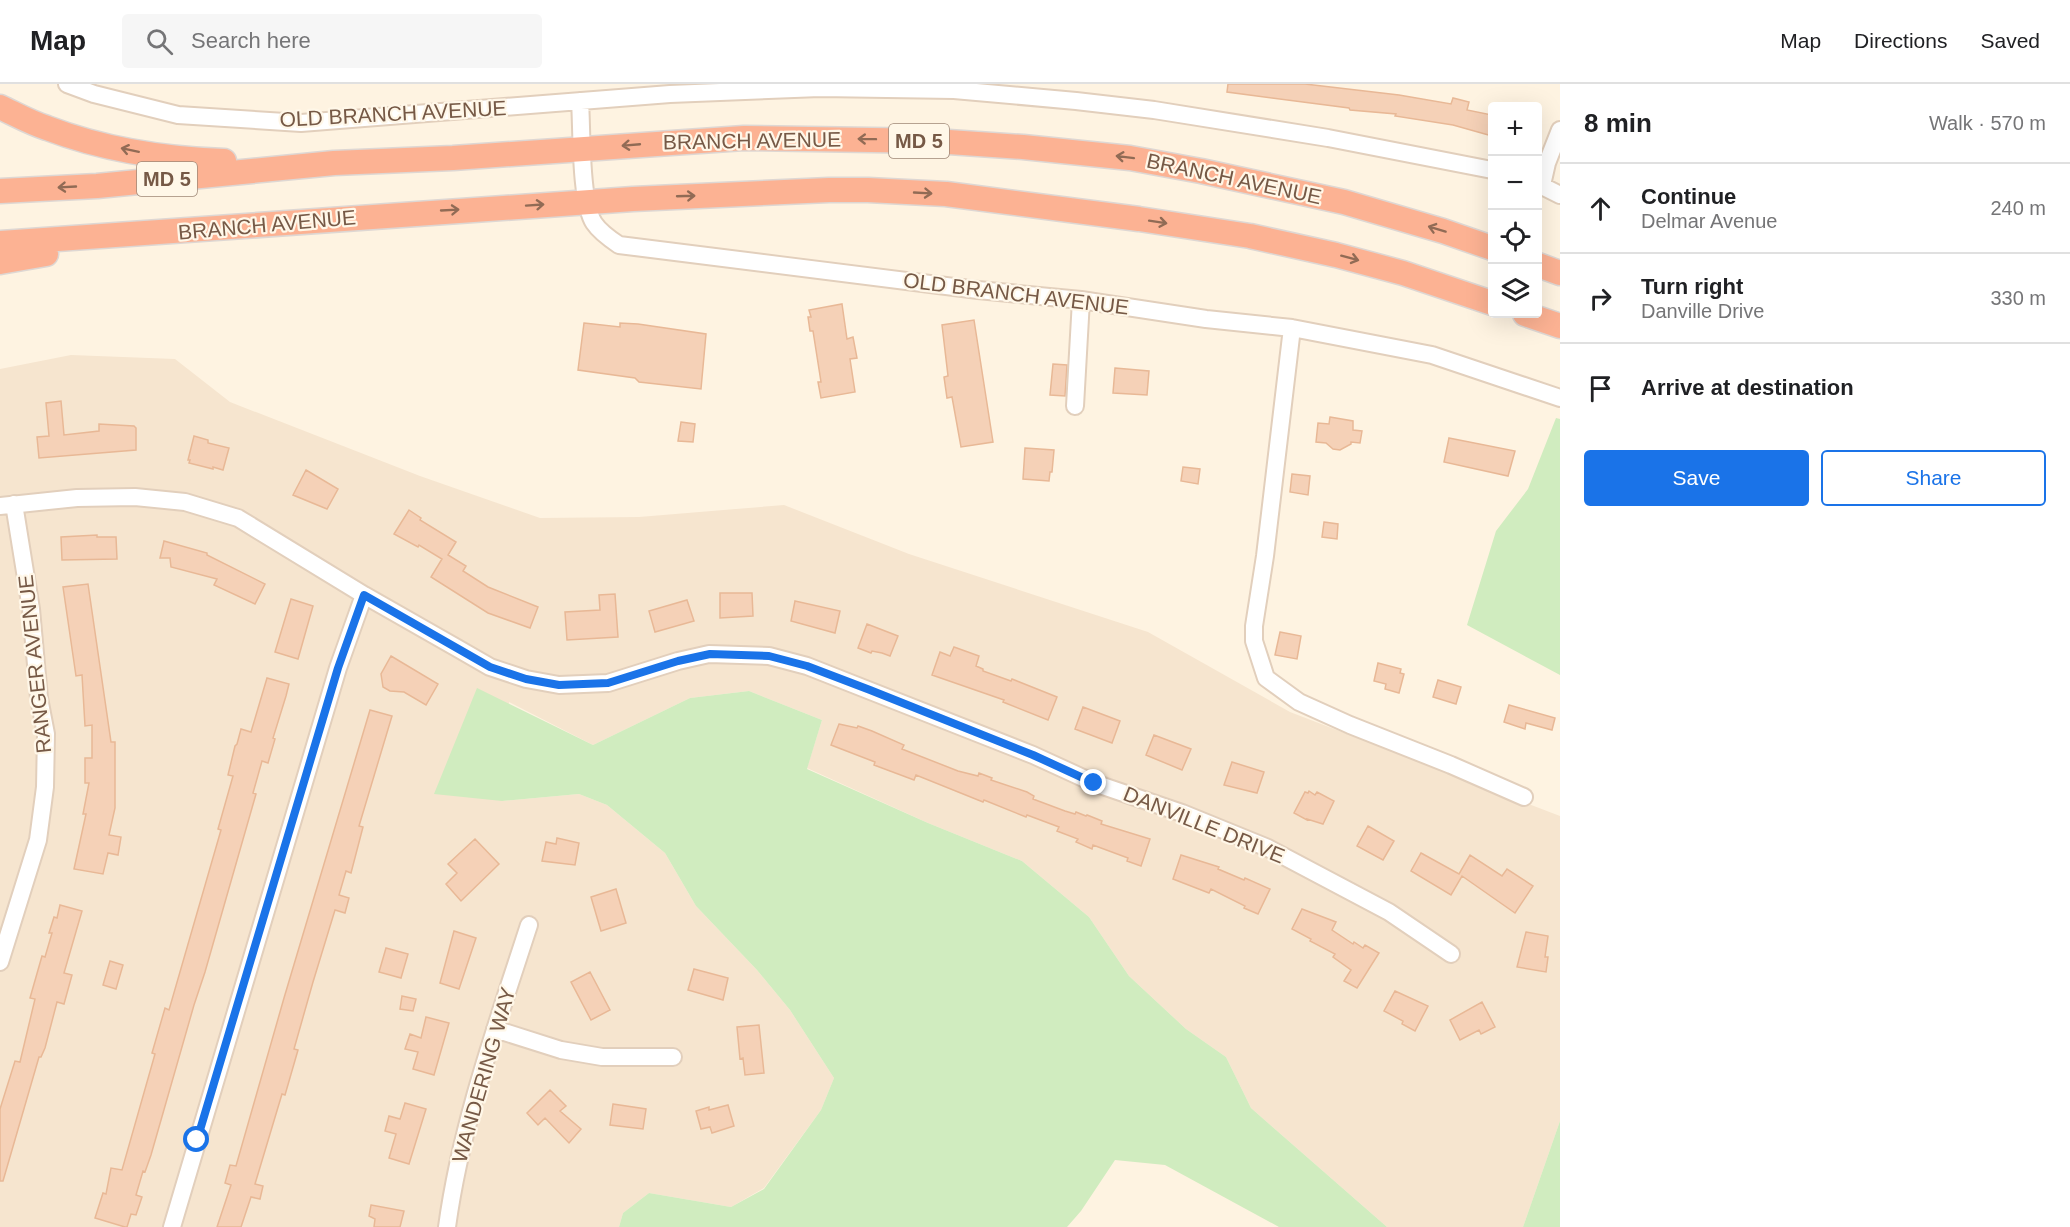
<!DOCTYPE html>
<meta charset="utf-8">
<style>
:root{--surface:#fff;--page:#f6f6f6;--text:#202124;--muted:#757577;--line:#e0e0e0;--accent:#1a73e8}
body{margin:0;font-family:Helvetica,sans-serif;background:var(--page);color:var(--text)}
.controls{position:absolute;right:18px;top:18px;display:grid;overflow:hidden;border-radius:6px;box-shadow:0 6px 24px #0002}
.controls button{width:54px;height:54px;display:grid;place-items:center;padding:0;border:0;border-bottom:2px solid var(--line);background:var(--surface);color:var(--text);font:30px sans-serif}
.stop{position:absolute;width:18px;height:18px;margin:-14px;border:4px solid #1a73e8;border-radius:50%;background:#fff}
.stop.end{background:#1a73e8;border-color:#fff;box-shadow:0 2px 6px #0008}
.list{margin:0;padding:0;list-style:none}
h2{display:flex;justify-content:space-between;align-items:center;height:78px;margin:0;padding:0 24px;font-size:26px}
h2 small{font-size:20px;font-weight:400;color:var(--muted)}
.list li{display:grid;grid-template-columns:39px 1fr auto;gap:18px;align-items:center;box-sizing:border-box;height:90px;padding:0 24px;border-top:2px solid var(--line)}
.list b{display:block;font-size:22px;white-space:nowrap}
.list p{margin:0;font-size:20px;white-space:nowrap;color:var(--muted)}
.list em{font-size:20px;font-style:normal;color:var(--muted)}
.actions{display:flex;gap:12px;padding:18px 24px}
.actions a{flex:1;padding:14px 0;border:2px solid var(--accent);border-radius:6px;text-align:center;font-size:21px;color:var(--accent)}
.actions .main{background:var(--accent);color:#fff}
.icon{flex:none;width:33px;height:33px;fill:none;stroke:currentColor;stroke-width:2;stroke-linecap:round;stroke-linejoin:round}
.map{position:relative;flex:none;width:1560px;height:1143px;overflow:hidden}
header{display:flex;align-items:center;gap:36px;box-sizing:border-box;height:84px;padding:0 30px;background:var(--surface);border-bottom:2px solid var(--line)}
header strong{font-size:28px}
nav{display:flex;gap:33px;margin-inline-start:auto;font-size:21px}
.search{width:420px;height:54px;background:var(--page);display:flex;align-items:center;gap:15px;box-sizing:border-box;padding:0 21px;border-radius:6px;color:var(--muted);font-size:22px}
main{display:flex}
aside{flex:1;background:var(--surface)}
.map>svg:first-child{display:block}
.residential{fill:#f6e5cf}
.green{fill:#d0ecbf}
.building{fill:#f5d1b7;stroke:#e8b896;stroke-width:1.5}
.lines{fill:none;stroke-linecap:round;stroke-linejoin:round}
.minor-casing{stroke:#e2cfbc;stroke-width:20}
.highway-casing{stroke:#ded7d3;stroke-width:27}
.minor{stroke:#fff;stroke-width:16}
.highway{stroke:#fcb293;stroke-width:24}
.oneway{stroke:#916b55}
.route{stroke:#1a73e8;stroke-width:8}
.labels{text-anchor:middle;stroke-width:4.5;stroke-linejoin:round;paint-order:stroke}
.shield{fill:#fff7e8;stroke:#9f8877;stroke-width:1.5}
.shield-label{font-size:20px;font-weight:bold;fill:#765946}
.street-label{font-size:21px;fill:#765946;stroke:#fff7e8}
</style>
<header>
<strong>Map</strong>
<div class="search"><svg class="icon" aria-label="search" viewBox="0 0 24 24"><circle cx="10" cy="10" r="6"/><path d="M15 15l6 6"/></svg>Search here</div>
<nav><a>Map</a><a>Directions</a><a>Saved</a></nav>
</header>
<main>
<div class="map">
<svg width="1560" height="1143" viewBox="0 0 1560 1143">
<rect width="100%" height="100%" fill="#fef3e1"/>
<path class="residential" d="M 71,271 L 175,275 L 230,318 L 420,392 L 540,434 L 639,433 L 784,421 L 909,470 L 1148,548 L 1290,628 L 1560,732 L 1560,1037 L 1523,1143 L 1387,1143 L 1251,1024 L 1226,973 L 1186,945 L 1129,892 L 1089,833 L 1022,777 L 928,739 L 807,684 L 822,636 L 749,607 L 690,614 L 593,661 L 509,618 L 502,717 L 579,710 L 607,721 L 665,769 L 696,822 L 757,886 L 790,926 L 834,994 L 821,1026 L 764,1104 L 731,1123 L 649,1109 L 623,1129 L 619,1143 L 0,1143 L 0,285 Z"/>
<path class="green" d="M 1556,334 L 1560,335 L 1560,591 L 1467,541 L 1496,447 L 1528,405 Z
M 477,604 L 593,661 L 690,614 L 749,607 L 822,636 L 807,685 L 928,739 L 1022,777 L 1089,833 L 1129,892 L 1186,945 L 1226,973 L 1251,1024 L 1387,1143 L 1279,1143 L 1165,1081 L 1115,1076 L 1081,1127 L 1067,1143 L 619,1143 L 623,1129 L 649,1109 L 731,1123 L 764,1105 L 821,1026 L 834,994 L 790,926 L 757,886 L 696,822 L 665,769 L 607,721 L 579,710 L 502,717 L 434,710 Z
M 1560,1037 L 1560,1143 L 1523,1143 Z"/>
<path class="building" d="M 1228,0 L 1305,0 L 1399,11 L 1451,20 L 1453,14 L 1469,18 L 1467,26 L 1492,31 L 1492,52 L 1453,41 L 1395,32 L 1396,30 L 1350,26 L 1349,24 L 1227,8 Z
M 842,220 L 847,255 L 853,253 L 857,274 L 850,275 L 855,308 L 821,314 L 818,298 L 821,298 L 813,247 L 810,247 L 808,233 L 811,233 L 809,226 Z
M 974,236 L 993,358 L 961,363 L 952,313 L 947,314 L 944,293 L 948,292 L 942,241 Z
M 584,239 L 620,243 L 620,239 L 638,240 L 706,250 L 701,305 L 639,298 L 635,294 L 578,286 Z
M 1053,280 L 1067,281 L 1065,312 L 1050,311 Z
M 1115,284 L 1149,287 L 1147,311 L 1113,309 Z
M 61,317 L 64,351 L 99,347 L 99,340 L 134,342 L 136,344 L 136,366 L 39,374 L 37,353 L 49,352 L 46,319 Z
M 1330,333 L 1353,337 L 1353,346 L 1362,347 L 1360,359 L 1351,358 L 1351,360 L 1340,366 L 1333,365 L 1326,359 L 1316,358 L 1318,339 L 1329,340 Z
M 681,338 L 695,340 L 693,358 L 678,357 Z
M 194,352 L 208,356 L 208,359 L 229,364 L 223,386 L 213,383 L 213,385 L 189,379 L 190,376 L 188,376 Z
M 1449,354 L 1515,367 L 1508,392 L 1444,378 Z
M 1025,364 L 1054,366 L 1052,388 L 1050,388 L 1049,397 L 1023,395 Z
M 1183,383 L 1200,385 L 1198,400 L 1181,397 Z
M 306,386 L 338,405 L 327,425 L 293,411 Z
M 1292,390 L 1310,392 L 1308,411 L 1290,408 Z
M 409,426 L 421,434 L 420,436 L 456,458 L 448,471 L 466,482 L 463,487 L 488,503 L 538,523 L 530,544 L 488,529 L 431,493 L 442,475 L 419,461 L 418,463 L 394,450 Z
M 1324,438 L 1338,440 L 1337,455 L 1322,453 Z
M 97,451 L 97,453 L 116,453 L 117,475 L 62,476 L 61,453 Z
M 164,457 L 207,469 L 207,471 L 265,500 L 255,520 L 214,501 L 217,495 L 171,483 L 170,474 L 160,474 Z
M 88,500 L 111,658 L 115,658 L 115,724 L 109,751 L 121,753 L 118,771 L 108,769 L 103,790 L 74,785 L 86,730 L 83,730 L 89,699 L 85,699 L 85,674 L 92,674 L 92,641 L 85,642 L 82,591 L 76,592 L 63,503 Z
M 720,509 L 752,509 L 753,532 L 720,534 Z
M 615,510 L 618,553 L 567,556 L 565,528 L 600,526 L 599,511 Z
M 291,515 L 313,522 L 298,575 L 275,568 Z
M 687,516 L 694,537 L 655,548 L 649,527 Z
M 795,517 L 840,527 L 835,549 L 791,537 Z
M 867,540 L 898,552 L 890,572 L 882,569 L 872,567 L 871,569 L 858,564 Z
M 1280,548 L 1301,552 L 1297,575 L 1275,571 Z
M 954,563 L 979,572 L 976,582 L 983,585 L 983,587 L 1011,597 L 1012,595 L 1057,613 L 1048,636 L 1003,618 L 1004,616 L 932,591 L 940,568 L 950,572 Z
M 391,572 L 438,600 L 426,621 L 404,608 L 390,607 L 383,603 L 381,590 Z
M 1378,579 L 1401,585 L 1400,589 L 1404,590 L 1399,609 L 1385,605 L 1386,600 L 1374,597 Z
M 267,594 L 289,600 L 286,612 L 273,654 L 275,655 L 268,679 L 262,677 L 253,709 L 256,710 L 205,888 L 194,921 L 151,1071 L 145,1088 L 143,1087 L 136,1111 L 142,1113 L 136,1131 L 131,1130 L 127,1143 L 125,1143 L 95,1134 L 103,1109 L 106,1110 L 111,1084 L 122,1086 L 155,970 L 152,969 L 165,924 L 169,926 L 221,746 L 218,745 L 233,692 L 228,691 L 235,662 L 237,660 L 241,645 L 251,648 Z
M 1438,596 L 1461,603 L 1456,620 L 1433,613 Z
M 1509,621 L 1555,634 L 1552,646 L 1526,639 L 1525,645 L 1504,638 Z
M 1083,623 L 1120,637 L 1112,659 L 1075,645 Z
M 370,626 L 392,632 L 359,742 L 363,743 L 351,789 L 346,787 L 339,811 L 349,814 L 345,829 L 335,826 L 313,898 L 294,965 L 298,966 L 285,1011 L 282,1010 L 255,1100 L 263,1102 L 260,1115 L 251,1113 L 241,1143 L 217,1143 L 231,1101 L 225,1099 L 230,1081 L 236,1082 L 284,914 Z
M 839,640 L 857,644 L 858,642 L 872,647 L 904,661 L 902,665 L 958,687 L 978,692 L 979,689 L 992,694 L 991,696 L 1027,708 L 1034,712 L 1033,715 L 1065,727 L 1075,730 L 1076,728 L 1086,732 L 1087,731 L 1102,737 L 1101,740 L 1150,755 L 1141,782 L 1127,777 L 1128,774 L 1093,761 L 1092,765 L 1076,758 L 1078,755 L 1057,747 L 1059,743 L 1027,731 L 1026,733 L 984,716 L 983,718 L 916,691 L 914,696 L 874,681 L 875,678 L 831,661 Z
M 1154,651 L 1191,665 L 1182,686 L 1146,671 Z
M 1232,678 L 1264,688 L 1257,709 L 1224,701 Z
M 1309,707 L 1315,711 L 1317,708 L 1334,717 L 1323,740 L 1307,735 L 1307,736 L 1294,729 L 1305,708 L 1308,709 Z
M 1368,742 L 1394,757 L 1383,776 L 1357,762 Z
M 557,754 L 579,759 L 575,781 L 542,777 L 546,758 L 556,760 Z
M 475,755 L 499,780 L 461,817 L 446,800 L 457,789 L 448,780 Z
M 1421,769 L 1459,790 L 1470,771 L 1502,792 L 1507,785 L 1533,802 L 1515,829 L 1462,792 L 1451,811 L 1411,787 Z
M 1181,771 L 1219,783 L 1218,785 L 1244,796 L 1245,794 L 1270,805 L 1258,830 L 1244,824 L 1245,822 L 1211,805 L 1209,809 L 1173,795 Z
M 616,805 L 626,839 L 601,847 L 591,813 Z
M 60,821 L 82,827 L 64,889 L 72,891 L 64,920 L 57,918 L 45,964 L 41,973 L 39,973 L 3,1097 L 0,1097 L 0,1025 L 15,977 L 20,978 L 35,915 L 30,914 L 42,872 L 45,873 L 52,849 L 49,849 L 54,833 L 57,834 Z
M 1302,825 L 1336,838 L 1332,846 L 1353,860 L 1354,858 L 1363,864 L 1365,861 L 1379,869 L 1357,904 L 1344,897 L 1351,886 L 1333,873 L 1335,870 L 1310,857 L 1311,855 L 1292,845 Z
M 454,847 L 476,854 L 459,905 L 440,899 Z
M 1526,848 L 1548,852 L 1545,873 L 1548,873 L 1546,888 L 1517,883 Z
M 386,864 L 408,870 L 401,894 L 379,888 Z
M 110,877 L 123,881 L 116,905 L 103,901 Z
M 694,885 L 728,894 L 723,916 L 688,906 Z
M 590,888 L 610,926 L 591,936 L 571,898 Z
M 1395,907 L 1428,922 L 1415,947 L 1402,940 L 1403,937 L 1384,927 Z
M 402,912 L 416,915 L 413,927 L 400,925 Z
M 1482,918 L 1495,943 L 1481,950 L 1479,946 L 1460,956 L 1450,936 Z
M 426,933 L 449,939 L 434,991 L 413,985 L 418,968 L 405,965 L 410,950 L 421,954 Z
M 759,941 L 764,989 L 745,991 L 743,974 L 740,975 L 737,943 Z
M 550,1006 L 566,1022 L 560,1027 L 581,1045 L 569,1059 L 545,1034 L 538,1041 L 527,1029 Z
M 405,1019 L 426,1025 L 409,1080 L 389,1074 L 396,1050 L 385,1047 L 389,1032 L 400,1035 Z
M 613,1020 L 646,1025 L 643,1045 L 610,1041 Z
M 728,1021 L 734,1042 L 712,1049 L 710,1043 L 701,1045 L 696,1027 L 709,1023 L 709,1026 Z
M 371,1121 L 404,1127 L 400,1143 L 374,1143 L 375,1135 L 369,1132 Z"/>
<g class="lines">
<defs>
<path id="minor" d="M 67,0 L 94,10 L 178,31 L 301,39 L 670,10 L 820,4 L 954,6 L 1076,17 L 1154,26 L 1328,54 L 1492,86
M 580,17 C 582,46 580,117 594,139 C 600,148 610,155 619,161 L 978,206 L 1081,216 L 1206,235 L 1292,244 L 1432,271 L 1560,314
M 1538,100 L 1560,111
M 1542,101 L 1547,79 L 1560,46
M 1292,244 L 1265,472 L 1254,542 L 1254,557 L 1266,594 L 1299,618 L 1350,641 L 1451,681 L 1524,713
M 1075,322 L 1081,216
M 0,422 L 77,414 L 135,413 L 185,418 L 238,434 L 364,511 L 457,564 L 490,583 L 526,595 L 559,601 L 608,599 L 678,577 L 709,570 L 769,572 L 807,582 L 1033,671 L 1094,699 L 1182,729 L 1268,764 L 1389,828 L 1451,870
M 0,878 L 38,756 L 45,703 L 46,650 L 39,614 L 31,525 L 14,420
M 495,945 L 561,966 L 602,973 L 673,973
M 172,1143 L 338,584 L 364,511
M 447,1143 C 461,1040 497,940 529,841"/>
<path id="highway" d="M 0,23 C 15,30 31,39 47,44 C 102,65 165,75 224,77
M 0,107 L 97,102 L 334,79 L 453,74 L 744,54 L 934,57 L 1023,63 L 1130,74 L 1201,87 L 1344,118 L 1443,147 L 1492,164
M 0,159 L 633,115 L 829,106 L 868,106 L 946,110 L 1139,135 L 1250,152 L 1336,171 L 1403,189 L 1492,219
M 0,178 L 46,170
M 1538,181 L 1560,189
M 1525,230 L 1560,242"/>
</defs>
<use href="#minor" class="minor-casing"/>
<use href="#highway" class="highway-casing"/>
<use href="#minor" class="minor"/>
<use href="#highway" class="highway"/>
</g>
<defs><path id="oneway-shaft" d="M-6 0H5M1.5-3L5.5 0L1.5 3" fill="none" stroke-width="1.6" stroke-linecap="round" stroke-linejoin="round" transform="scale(1.5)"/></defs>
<g class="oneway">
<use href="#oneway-shaft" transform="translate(867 55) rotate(-179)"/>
<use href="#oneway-shaft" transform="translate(631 61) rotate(175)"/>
<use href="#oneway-shaft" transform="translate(130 66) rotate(-168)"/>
<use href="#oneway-shaft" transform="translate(1125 73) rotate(-173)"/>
<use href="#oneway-shaft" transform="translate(67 103) rotate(177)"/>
<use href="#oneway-shaft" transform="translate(923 109) rotate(3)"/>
<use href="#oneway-shaft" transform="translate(686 112) rotate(-2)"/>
<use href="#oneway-shaft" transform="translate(535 121) rotate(-4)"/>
<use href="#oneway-shaft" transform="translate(450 126) rotate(-3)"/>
<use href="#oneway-shaft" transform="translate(1158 138) rotate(9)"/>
<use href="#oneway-shaft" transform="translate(1437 145) rotate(-163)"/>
<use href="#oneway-shaft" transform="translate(1350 174) rotate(15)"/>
</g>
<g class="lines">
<path class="route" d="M 197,1056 L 338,584 L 364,511 L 490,583 L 526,595 L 559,601 L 608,599 L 678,577 L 710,570 L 769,572 L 807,582 L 870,606 L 1033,671 L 1094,699"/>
</g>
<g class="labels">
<g class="shield">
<rect x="889" y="40" width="60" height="34" rx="4.5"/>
<rect x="137" y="78" width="60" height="34" rx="4.5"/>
</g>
<g class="shield-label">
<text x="919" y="64">MD 5</text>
<text x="167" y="102">MD 5</text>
</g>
<g class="street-label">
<text transform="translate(393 30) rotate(-3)" y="7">OLD BRANCH AVENUE</text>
<text transform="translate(752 57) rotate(-1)" y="7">BRANCH AVENUE</text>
<text transform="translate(1234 95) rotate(12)" y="7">BRANCH AVENUE</text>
<text transform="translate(267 141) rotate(-5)" y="7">BRANCH AVENUE</text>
<text transform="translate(1016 210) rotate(7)" y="7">OLD BRANCH AVENUE</text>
<text transform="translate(35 580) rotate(-96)" y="7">RANGER AVENUE</text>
<text transform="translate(1204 741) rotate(22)" y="7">DANVILLE DRIVE</text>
<text transform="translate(484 991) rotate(-74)" y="7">WANDERING WAY</text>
</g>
</g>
</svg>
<div class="controls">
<button>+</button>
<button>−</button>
<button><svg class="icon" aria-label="locate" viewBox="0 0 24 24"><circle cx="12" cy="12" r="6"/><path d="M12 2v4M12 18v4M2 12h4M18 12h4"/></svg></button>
<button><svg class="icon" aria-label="layers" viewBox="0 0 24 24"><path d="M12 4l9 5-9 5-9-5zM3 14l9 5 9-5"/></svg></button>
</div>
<div class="stop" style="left:197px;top:1056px"></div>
<div class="stop end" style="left:1094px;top:699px"></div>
</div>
<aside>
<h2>8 min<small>Walk · 570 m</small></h2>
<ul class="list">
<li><svg class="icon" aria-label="ahead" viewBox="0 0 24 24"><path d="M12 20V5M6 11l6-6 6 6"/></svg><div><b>Continue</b><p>Delmar Avenue</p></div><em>240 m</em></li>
<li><svg class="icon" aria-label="right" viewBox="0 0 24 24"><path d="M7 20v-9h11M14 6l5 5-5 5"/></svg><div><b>Turn right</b><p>Danville Drive</p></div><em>330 m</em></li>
<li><svg class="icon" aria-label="arrive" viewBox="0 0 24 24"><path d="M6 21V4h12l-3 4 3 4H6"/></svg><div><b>Arrive at destination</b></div></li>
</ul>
<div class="actions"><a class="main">Save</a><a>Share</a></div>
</aside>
</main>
